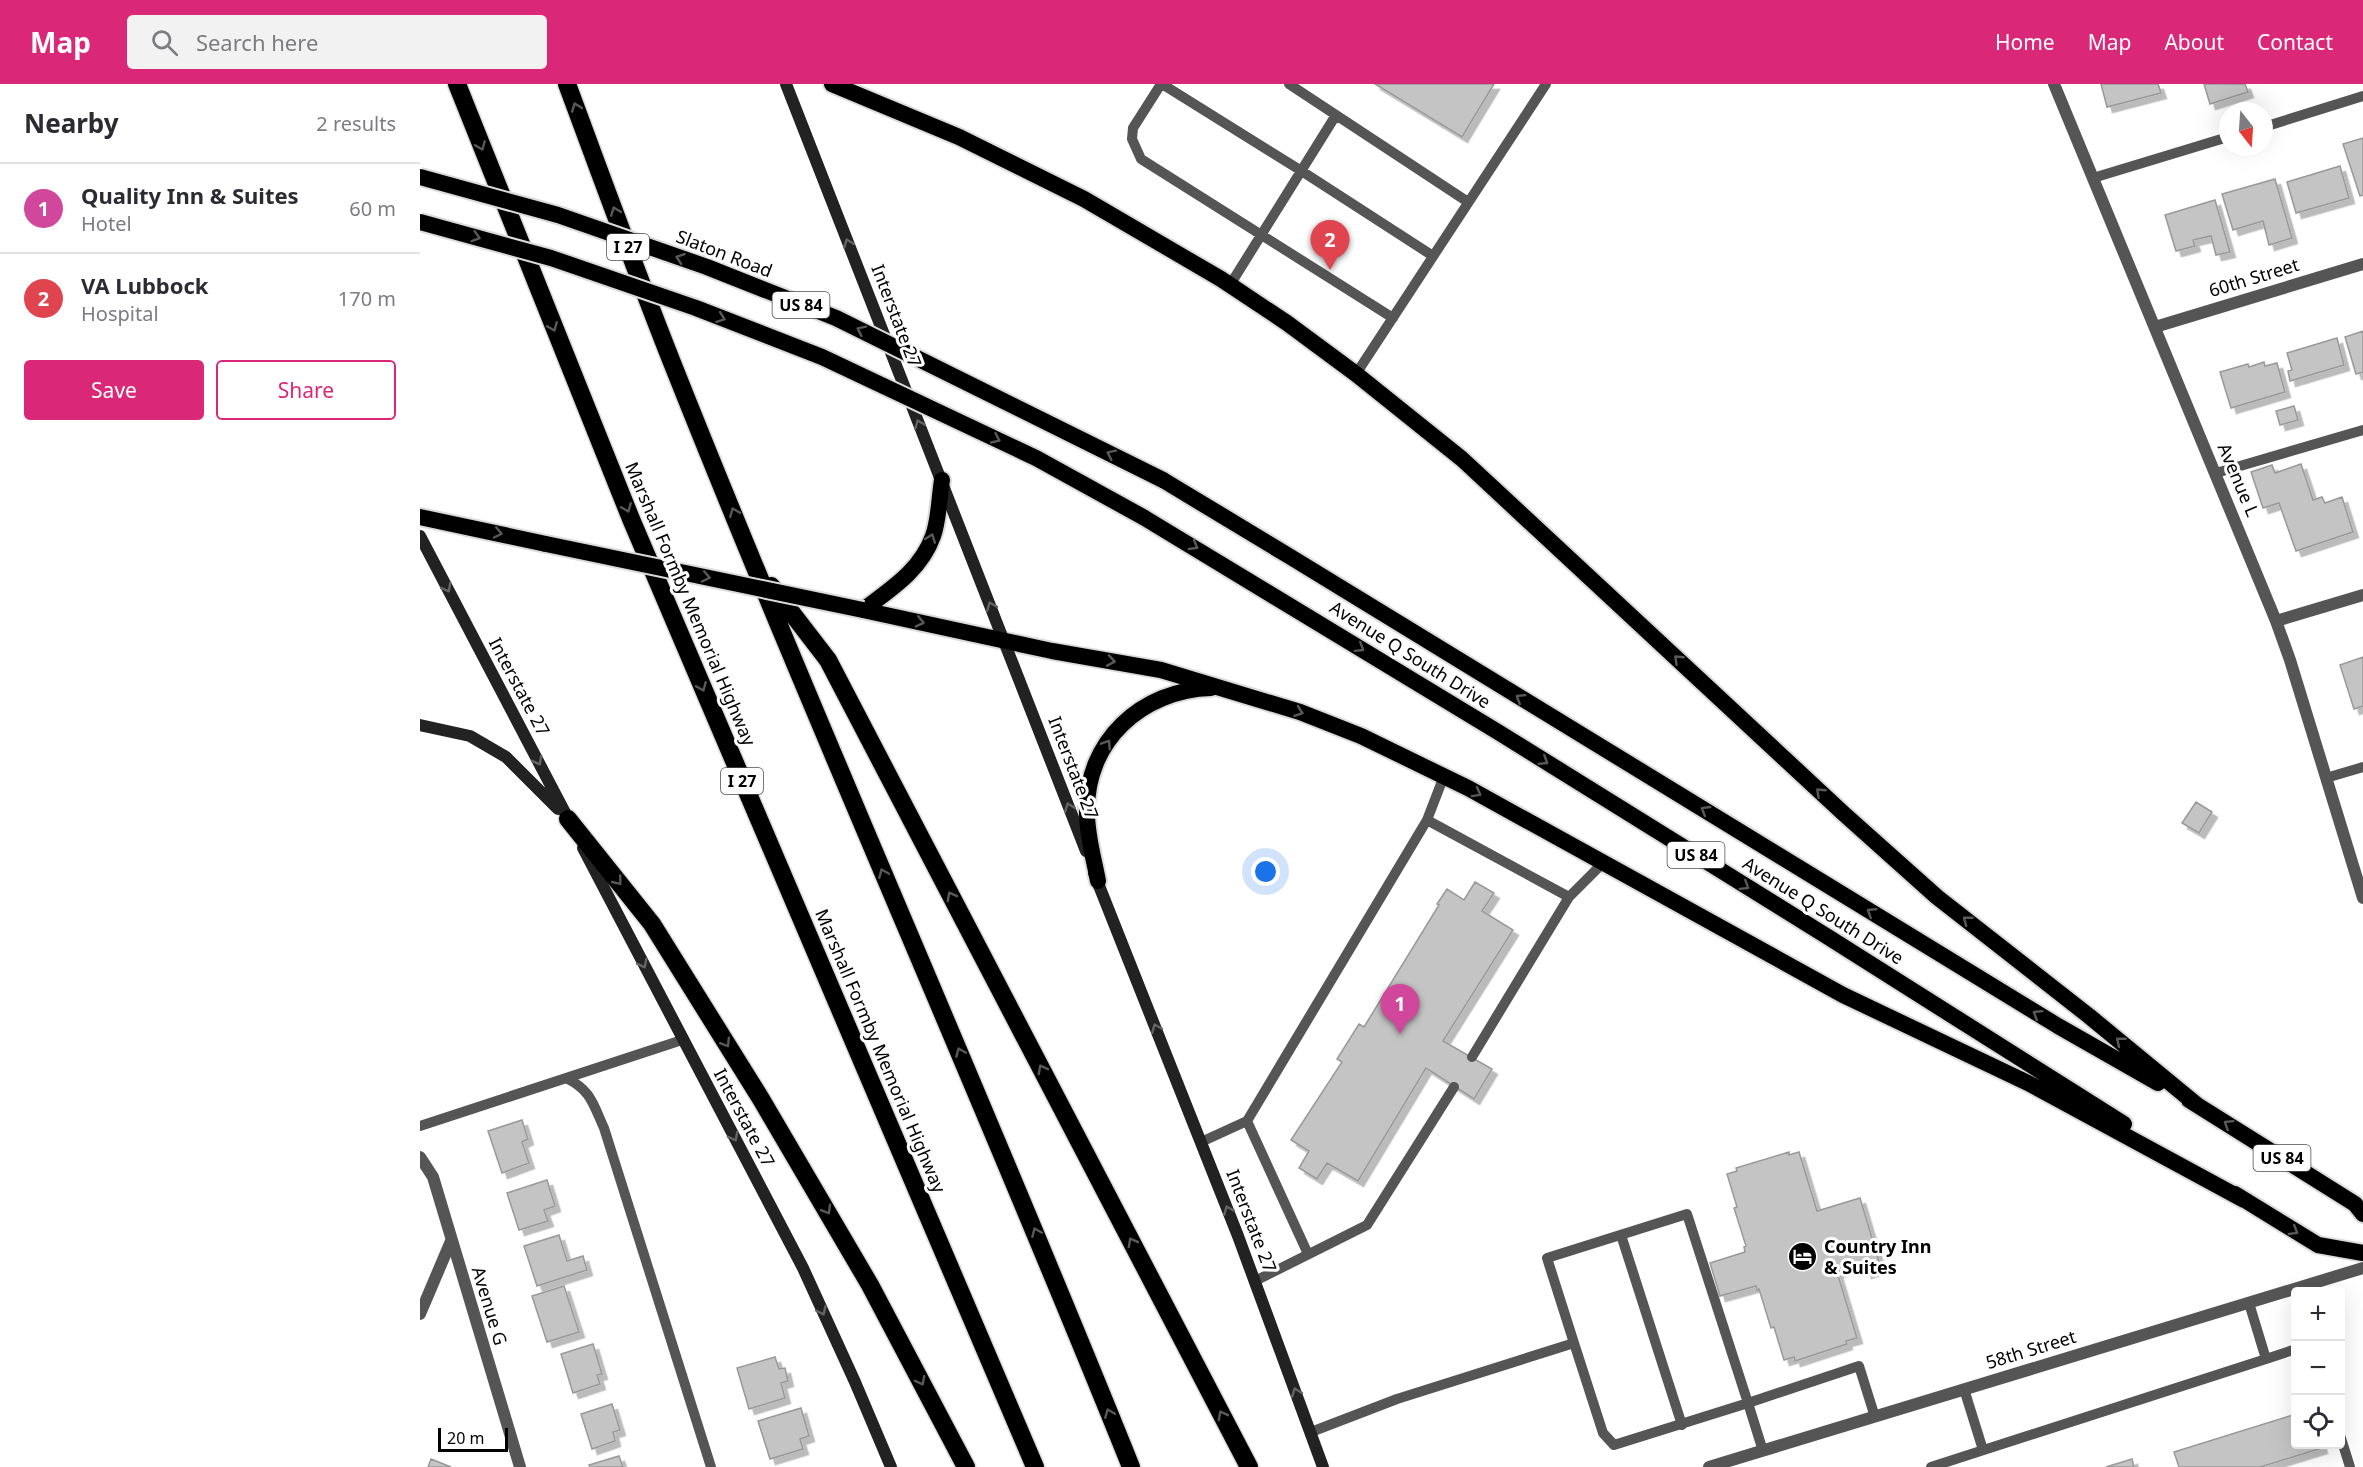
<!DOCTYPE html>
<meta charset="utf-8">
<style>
:root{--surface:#fff;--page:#f2f2f3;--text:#2b2b33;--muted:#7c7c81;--line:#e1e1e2;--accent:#db2777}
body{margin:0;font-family:"Noto Sans",sans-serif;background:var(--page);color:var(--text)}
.controls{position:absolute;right:18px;bottom:18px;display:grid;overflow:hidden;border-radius:6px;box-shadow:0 6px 24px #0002}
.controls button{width:54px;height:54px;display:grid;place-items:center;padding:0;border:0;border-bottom:2px solid var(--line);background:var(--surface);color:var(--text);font:30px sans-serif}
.compass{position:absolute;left:1799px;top:18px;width:54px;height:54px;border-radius:50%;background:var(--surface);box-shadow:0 6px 24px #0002;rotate:163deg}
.scale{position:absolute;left:18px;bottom:15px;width:70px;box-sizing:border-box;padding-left:6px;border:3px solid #000;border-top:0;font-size:16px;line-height:21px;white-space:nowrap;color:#000;-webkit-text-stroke:4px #fff;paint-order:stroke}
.you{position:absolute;left:846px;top:788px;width:21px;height:21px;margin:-15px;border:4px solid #fff;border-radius:50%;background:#1a73e8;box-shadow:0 0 0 9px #1a73e833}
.badge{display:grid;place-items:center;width:39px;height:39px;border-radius:50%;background:var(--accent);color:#fff;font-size:20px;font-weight:700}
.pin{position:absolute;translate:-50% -50px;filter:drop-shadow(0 2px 3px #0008)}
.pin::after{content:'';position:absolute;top:32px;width:21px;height:18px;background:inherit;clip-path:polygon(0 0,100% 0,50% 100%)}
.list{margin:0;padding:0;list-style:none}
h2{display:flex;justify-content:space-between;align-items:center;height:78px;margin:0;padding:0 24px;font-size:26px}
h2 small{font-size:20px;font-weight:400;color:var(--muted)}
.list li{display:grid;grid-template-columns:39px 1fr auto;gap:18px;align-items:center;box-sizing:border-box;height:90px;padding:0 24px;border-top:2px solid var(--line)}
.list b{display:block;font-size:22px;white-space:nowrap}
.list p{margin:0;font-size:20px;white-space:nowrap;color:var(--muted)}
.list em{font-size:20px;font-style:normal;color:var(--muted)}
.actions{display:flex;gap:12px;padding:18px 24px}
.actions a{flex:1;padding:14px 0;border:2px solid var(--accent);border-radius:6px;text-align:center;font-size:21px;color:var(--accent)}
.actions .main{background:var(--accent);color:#fff}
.icon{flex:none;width:33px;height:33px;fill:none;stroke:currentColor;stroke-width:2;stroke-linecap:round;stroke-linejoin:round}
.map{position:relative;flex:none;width:1943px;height:1383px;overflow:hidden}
header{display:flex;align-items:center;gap:36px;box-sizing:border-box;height:84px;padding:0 30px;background:var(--accent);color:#fff}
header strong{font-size:28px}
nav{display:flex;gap:33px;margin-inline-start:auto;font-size:21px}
.search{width:420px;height:54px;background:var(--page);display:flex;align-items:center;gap:15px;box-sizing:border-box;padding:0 21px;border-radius:6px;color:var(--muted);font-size:22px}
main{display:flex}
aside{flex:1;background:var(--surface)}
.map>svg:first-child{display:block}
.building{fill:#c4c4c4;stroke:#999;stroke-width:1.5;filter:url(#shadow)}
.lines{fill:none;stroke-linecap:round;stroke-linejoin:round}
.trunk-casing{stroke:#dbdbdb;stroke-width:20}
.motorway-casing{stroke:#dbdbdb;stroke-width:21}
.service{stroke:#555;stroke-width:10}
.minor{stroke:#555;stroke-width:12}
.tertiary{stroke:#555;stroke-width:12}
.secondary{stroke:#222;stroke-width:12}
.trunk{stroke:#000;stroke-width:16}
.motorway{stroke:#000;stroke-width:18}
.trunk-bridge-casing{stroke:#dbdbdb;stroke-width:20;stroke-linecap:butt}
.trunk-bridge{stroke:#000;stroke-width:16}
.oneway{stroke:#595959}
.oneway2{stroke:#646464}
.labels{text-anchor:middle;stroke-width:6;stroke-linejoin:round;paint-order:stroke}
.shield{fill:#fff;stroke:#4c4c4c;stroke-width:1.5}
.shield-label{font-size:16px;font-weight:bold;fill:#000}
.street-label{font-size:18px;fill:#000;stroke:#fff}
.poi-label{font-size:18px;font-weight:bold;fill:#000;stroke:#fff;text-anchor:start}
</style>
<header>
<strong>Map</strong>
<div class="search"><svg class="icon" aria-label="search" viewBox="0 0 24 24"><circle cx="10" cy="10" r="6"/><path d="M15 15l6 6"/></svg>Search here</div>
<nav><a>Home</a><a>Map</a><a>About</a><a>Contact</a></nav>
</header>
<main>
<aside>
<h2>Nearby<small>2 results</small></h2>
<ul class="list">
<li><span class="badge" style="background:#d1479c">1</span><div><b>Quality Inn &amp; Suites</b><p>Hotel</p></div><em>60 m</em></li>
<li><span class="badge" style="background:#e0444e">2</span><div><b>VA Lubbock</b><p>Hospital</p></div><em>170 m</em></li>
</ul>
<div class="actions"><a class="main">Save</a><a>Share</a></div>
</aside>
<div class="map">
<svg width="1943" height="1383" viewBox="0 0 1943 1383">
<defs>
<filter id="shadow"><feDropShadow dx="5.5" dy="5.5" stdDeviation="0" flood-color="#0004"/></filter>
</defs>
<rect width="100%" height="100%" fill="#fff"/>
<path class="building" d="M 955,0 L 1074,0 L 1042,53 Z
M 1681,0 L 1738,0 L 1741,9 L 1687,23 Z
M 1784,0 L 1825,0 L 1828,8 L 1790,20 Z
M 1943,54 L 1943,111 L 1940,112 L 1923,60 Z
M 1920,82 L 1929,114 L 1876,129 L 1867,98 Z
M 1855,95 L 1872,154 L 1849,161 L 1843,137 L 1813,146 L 1802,110 Z
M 1795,116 L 1810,168 L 1796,171 L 1791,152 L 1773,156 L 1775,162 L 1756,167 L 1745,131 Z
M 1943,247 L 1943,288 L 1936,290 L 1925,253 Z
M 1917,254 L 1924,281 L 1870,297 L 1868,287 L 1872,286 L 1867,269 Z
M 1844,278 L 1845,282 L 1857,279 L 1865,308 L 1811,324 L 1800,288 L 1828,280 L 1829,283 Z
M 1874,322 L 1878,336 L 1860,341 L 1856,327 Z
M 1881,380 L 1893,416 L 1902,413 L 1905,419 L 1922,413 L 1933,448 L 1876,467 L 1859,419 L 1843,424 L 1831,388 L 1852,381 L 1855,389 Z
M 1943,573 L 1943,622 L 1934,625 L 1920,581 Z
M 1776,718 L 1792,728 L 1779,749 L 1762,739 Z
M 1055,798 L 1074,809 L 1062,827 L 1093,846 L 1023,957 L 1072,985 L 1054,1015 L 1006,984 L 938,1097 L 907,1079 L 897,1095 L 879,1084 L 889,1067 L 871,1056 L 922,978 L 917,975 L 939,940 L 944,943 L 1019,821 L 1017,820 L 1027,805 L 1044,816 Z
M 102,1036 L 108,1055 L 102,1058 L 109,1079 L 82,1089 L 68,1047 Z
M 1369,1068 L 1369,1071 L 1379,1068 L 1397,1127 L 1440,1114 L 1461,1184 L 1446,1189 L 1444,1180 L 1417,1188 L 1437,1254 L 1426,1257 L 1427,1260 L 1375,1277 L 1374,1273 L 1364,1276 L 1354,1243 L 1351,1244 L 1339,1205 L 1337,1206 L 1336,1202 L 1300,1212 L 1290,1179 L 1325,1168 L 1324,1163 L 1326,1162 L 1314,1124 L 1317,1123 L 1307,1090 L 1317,1087 L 1316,1084 Z
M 127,1096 L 135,1122 L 124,1126 L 128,1137 L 99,1146 L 87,1109 Z
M 139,1151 L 147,1177 L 163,1172 L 167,1186 L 117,1202 L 104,1162 Z
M 144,1202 L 159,1248 L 127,1258 L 112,1212 Z
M 173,1260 L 182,1290 L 177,1291 L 180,1300 L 153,1309 L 141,1270 Z
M 355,1273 L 359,1285 L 365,1284 L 368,1297 L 361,1299 L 365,1314 L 329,1325 L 317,1284 Z
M 192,1320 L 200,1346 L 193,1348 L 195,1357 L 172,1365 L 161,1330 Z
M 381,1324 L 389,1352 L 380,1355 L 383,1365 L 350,1375 L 338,1337 Z
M 1876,1330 L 1876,1360 L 1901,1360 L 1902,1364 L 1840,1383 L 1759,1383 L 1754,1368 Z
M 199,1372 L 203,1383 L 170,1383 L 169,1381 Z
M 11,1375 L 31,1383 L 8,1383 Z
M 1712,1375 L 1714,1383 L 1686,1383 Z"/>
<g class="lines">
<defs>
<path id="trunk" d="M 412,0 L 539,53 L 664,115 L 801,195 L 867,239 L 936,290 L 1042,375 L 1423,729 L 1517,813 L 1669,932 L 1777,1021
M 743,396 L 869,472 L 1638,942 L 1738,999
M 0,433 L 126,460
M 723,433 L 1078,648 L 1408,853 L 1704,1040
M 443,526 L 632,567 L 741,586 L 880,628 L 941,652 L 1048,704 L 1423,911 L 1608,999 L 1824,1116
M 443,526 C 471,505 501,486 513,452 C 519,436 519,414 522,396
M 678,797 C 674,775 667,752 667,729 C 665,657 722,606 791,604
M 1769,1016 L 1935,1120 L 1943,1130
M 1815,1110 L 1898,1161 L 1943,1169"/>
<path id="motorway" d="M 37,0 L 211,435 L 615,1383
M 147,0 C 182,94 216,188 253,281 C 400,651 563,1014 711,1383
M 351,502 L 408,576 L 829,1383
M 148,735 L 232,840 L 341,1015 L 450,1201 L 546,1383"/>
</defs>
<use href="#trunk" class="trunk-casing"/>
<use href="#motorway" class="motorway-casing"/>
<path class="service" d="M 741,0 L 713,44 L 712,55 L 721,75 L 973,234
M 742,0 L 880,86 L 1013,172
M 869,0 L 1048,118
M 1844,43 L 1943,12
M 1673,94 L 1808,53
M 810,201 L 916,31
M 936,290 L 1126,0
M 1796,389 L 1943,346
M 1906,694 L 1943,683
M 1007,736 L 1024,692
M 1149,813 L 1183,779
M 146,994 C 171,1006 173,1020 184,1044 L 291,1383
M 0,1042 L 262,956
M 781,1058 L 827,1037
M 1201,1151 L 1262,1341
M 888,1170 L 827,1037 L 1007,736 L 1149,813 L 1052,973
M 835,1197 L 947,1141 L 1034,1003
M 1829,1219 L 1846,1275 L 1876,1265
M 1544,1305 L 1563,1366
M 891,1348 L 977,1315 L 1154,1259 L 1183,1349 L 1194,1361 L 1328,1319 L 1267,1130 L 1127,1174 L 1154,1259
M 1920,1351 L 1930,1383
M 1343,1367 L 1328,1319 L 1439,1282 L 1455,1333
M 1511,1383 L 1846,1275"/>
<path class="minor" d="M 1634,0 L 1856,537 L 1870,576 L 1943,814
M 1735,243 L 1943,180
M 1856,537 L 1943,511
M 0,1073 L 13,1093 L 100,1383
M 0,1230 L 31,1157"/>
<path class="tertiary" d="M 1289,1383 L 1943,1184"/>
<path class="secondary" d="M 366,0 L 666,767
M 0,452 L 151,740
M 0,641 L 50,652 L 86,673 L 138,725
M 163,764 L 383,1184 L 435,1298 L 471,1383
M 674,789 L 818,1152 L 903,1383"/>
<use href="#trunk" class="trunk"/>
<use href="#motorway" class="motorway"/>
<defs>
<path id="trunk-bridge" d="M 0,93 L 138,131 L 287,183 L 416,234 L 743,396
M 0,138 L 131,174 L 276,224 L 402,273 L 616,374 L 723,433
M 126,460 L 443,526"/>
</defs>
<use href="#trunk-bridge" class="trunk-bridge-casing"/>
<use href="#trunk-bridge" class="trunk-bridge"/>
</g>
<defs><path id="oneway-chevron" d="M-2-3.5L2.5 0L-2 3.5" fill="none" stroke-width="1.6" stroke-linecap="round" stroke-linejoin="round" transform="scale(1.5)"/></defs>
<g class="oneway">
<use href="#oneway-chevron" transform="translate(156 23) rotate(-110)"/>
<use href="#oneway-chevron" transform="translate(61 62) rotate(68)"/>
<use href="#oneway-chevron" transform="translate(195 127) rotate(-111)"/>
<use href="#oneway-chevron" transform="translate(56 153) rotate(16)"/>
<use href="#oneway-chevron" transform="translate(260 174) rotate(-161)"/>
<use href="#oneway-chevron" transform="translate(301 234) rotate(21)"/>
<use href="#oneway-chevron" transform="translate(133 243) rotate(68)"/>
<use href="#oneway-chevron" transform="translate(441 246) rotate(-154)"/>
<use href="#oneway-chevron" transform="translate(576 355) rotate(25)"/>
<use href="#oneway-chevron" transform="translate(691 370) rotate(-154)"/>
<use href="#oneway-chevron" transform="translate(207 424) rotate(68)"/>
<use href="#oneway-chevron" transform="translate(314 428) rotate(-112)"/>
<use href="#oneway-chevron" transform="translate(78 449) rotate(12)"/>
<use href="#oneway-chevron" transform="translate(511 454) rotate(-69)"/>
<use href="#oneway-chevron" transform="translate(774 462) rotate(30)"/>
<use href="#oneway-chevron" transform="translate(286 493) rotate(12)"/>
<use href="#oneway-chevron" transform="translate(500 538) rotate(13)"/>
<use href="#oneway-chevron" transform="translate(940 564) rotate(32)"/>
<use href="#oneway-chevron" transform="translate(1258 575) rotate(-137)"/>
<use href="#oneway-chevron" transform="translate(691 577) rotate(10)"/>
<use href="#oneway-chevron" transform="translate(282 603) rotate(67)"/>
<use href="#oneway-chevron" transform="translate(1100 614) rotate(-148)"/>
<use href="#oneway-chevron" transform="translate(879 628) rotate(19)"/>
<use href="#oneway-chevron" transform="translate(687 660) rotate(-57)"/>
<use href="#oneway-chevron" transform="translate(1124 677) rotate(32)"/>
<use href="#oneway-chevron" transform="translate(1400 708) rotate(-137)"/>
<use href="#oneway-chevron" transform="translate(1057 709) rotate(29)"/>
<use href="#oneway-chevron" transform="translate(1285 726) rotate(-149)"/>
<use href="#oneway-chevron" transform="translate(463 789) rotate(-113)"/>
<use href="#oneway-chevron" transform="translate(198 797) rotate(51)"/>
<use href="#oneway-chevron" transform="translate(1325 802) rotate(32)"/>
<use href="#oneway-chevron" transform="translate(531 812) rotate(-118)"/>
<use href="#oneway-chevron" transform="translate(1451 828) rotate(-148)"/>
<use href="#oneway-chevron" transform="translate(1547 836) rotate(-142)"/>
<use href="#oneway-chevron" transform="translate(1617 930) rotate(-148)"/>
<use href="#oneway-chevron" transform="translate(1700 957) rotate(-141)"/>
<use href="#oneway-chevron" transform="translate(306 959) rotate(58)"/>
<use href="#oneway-chevron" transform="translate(540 968) rotate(-113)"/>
<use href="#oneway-chevron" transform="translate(622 985) rotate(-118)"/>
<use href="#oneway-chevron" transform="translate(1808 1040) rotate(-148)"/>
<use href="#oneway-chevron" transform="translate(407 1126) rotate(60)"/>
<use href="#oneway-chevron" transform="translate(1874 1147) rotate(31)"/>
<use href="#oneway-chevron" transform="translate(616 1148) rotate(-113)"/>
<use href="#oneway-chevron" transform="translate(712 1158) rotate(-118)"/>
<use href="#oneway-chevron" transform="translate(501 1297) rotate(62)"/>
<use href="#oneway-chevron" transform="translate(689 1329) rotate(-112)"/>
<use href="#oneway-chevron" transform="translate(802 1331) rotate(-118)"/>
</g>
<g class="oneway2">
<use href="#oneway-chevron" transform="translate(428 159) rotate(-111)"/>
<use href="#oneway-chevron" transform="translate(499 340) rotate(-112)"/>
<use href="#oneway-chevron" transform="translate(27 504) rotate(62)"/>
<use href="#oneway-chevron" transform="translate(571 522) rotate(-112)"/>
<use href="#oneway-chevron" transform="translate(118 677) rotate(62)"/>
<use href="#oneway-chevron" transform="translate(649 723) rotate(-111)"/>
<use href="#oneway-chevron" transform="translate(223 880) rotate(63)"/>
<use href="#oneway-chevron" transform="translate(736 944) rotate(-112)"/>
<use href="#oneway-chevron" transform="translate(314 1053) rotate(62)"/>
<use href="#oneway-chevron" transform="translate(808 1126) rotate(-112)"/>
<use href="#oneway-chevron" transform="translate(402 1227) rotate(65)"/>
<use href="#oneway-chevron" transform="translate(876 1308) rotate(-110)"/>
</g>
<defs>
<symbol id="hotel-disc" viewBox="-11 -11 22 22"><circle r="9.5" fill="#000" stroke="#fff"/><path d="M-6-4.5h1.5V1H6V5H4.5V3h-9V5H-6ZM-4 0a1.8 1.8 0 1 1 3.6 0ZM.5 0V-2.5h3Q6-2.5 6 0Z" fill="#fff"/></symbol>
</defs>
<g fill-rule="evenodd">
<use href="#hotel-disc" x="1366" y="1156" width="33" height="33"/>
</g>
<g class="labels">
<g class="shield">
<rect x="187" y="150" width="42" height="26" rx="4.5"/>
<rect x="352.5" y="208" width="57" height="26" rx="4.5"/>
<rect x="301" y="684" width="42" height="26" rx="4.5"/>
<rect x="1247.5" y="758" width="57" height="26" rx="4.5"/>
<rect x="1833.5" y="1061" width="57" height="26" rx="4.5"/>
</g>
<g class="shield-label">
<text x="208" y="169">I 27</text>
<text x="381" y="227">US 84</text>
<text x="322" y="703">I 27</text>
<text x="1276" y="777">US 84</text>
<text x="1862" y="1080">US 84</text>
</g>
<g class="street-label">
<text transform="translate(304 170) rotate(21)" y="6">Slaton Road</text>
<text transform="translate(1834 194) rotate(-17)" y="6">60th Street</text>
<text transform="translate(476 232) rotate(69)" y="6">Interstate 27</text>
<text transform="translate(1818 396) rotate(67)" y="6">Avenue L</text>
<text transform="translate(270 520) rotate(67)" y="6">Marshall Formby Memorial Highway</text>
<text transform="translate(990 571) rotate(32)" y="6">Avenue Q South Drive</text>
<text transform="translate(99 603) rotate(62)" y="6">Interstate 27</text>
<text transform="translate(653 684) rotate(69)" y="6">Interstate 27</text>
<text transform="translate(1403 827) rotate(32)" y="6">Avenue Q South Drive</text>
<text transform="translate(460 967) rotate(67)" y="6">Marshall Formby Memorial Highway</text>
<text transform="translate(324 1034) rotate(62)" y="6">Interstate 27</text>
<text transform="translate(831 1137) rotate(69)" y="6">Interstate 27</text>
<text transform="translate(69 1222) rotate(73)" y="6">Avenue G</text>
<text transform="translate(1611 1266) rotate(-17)" y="6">58th Street</text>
</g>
<g class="poi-label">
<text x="1404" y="1169">Country Inn<tspan x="1404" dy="21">&amp; Suites</tspan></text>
</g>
</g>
</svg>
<div class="controls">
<button>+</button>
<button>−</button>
<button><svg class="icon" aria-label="locate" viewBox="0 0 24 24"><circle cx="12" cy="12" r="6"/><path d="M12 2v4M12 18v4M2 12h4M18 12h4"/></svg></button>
</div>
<svg class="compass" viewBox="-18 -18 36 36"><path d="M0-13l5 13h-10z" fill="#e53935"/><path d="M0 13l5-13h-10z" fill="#7c7c81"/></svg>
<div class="scale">20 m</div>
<div class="you"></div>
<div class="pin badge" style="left:980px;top:950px;background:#d1479c">1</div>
<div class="pin badge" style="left:910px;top:186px;background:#e0444e">2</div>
</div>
</main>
